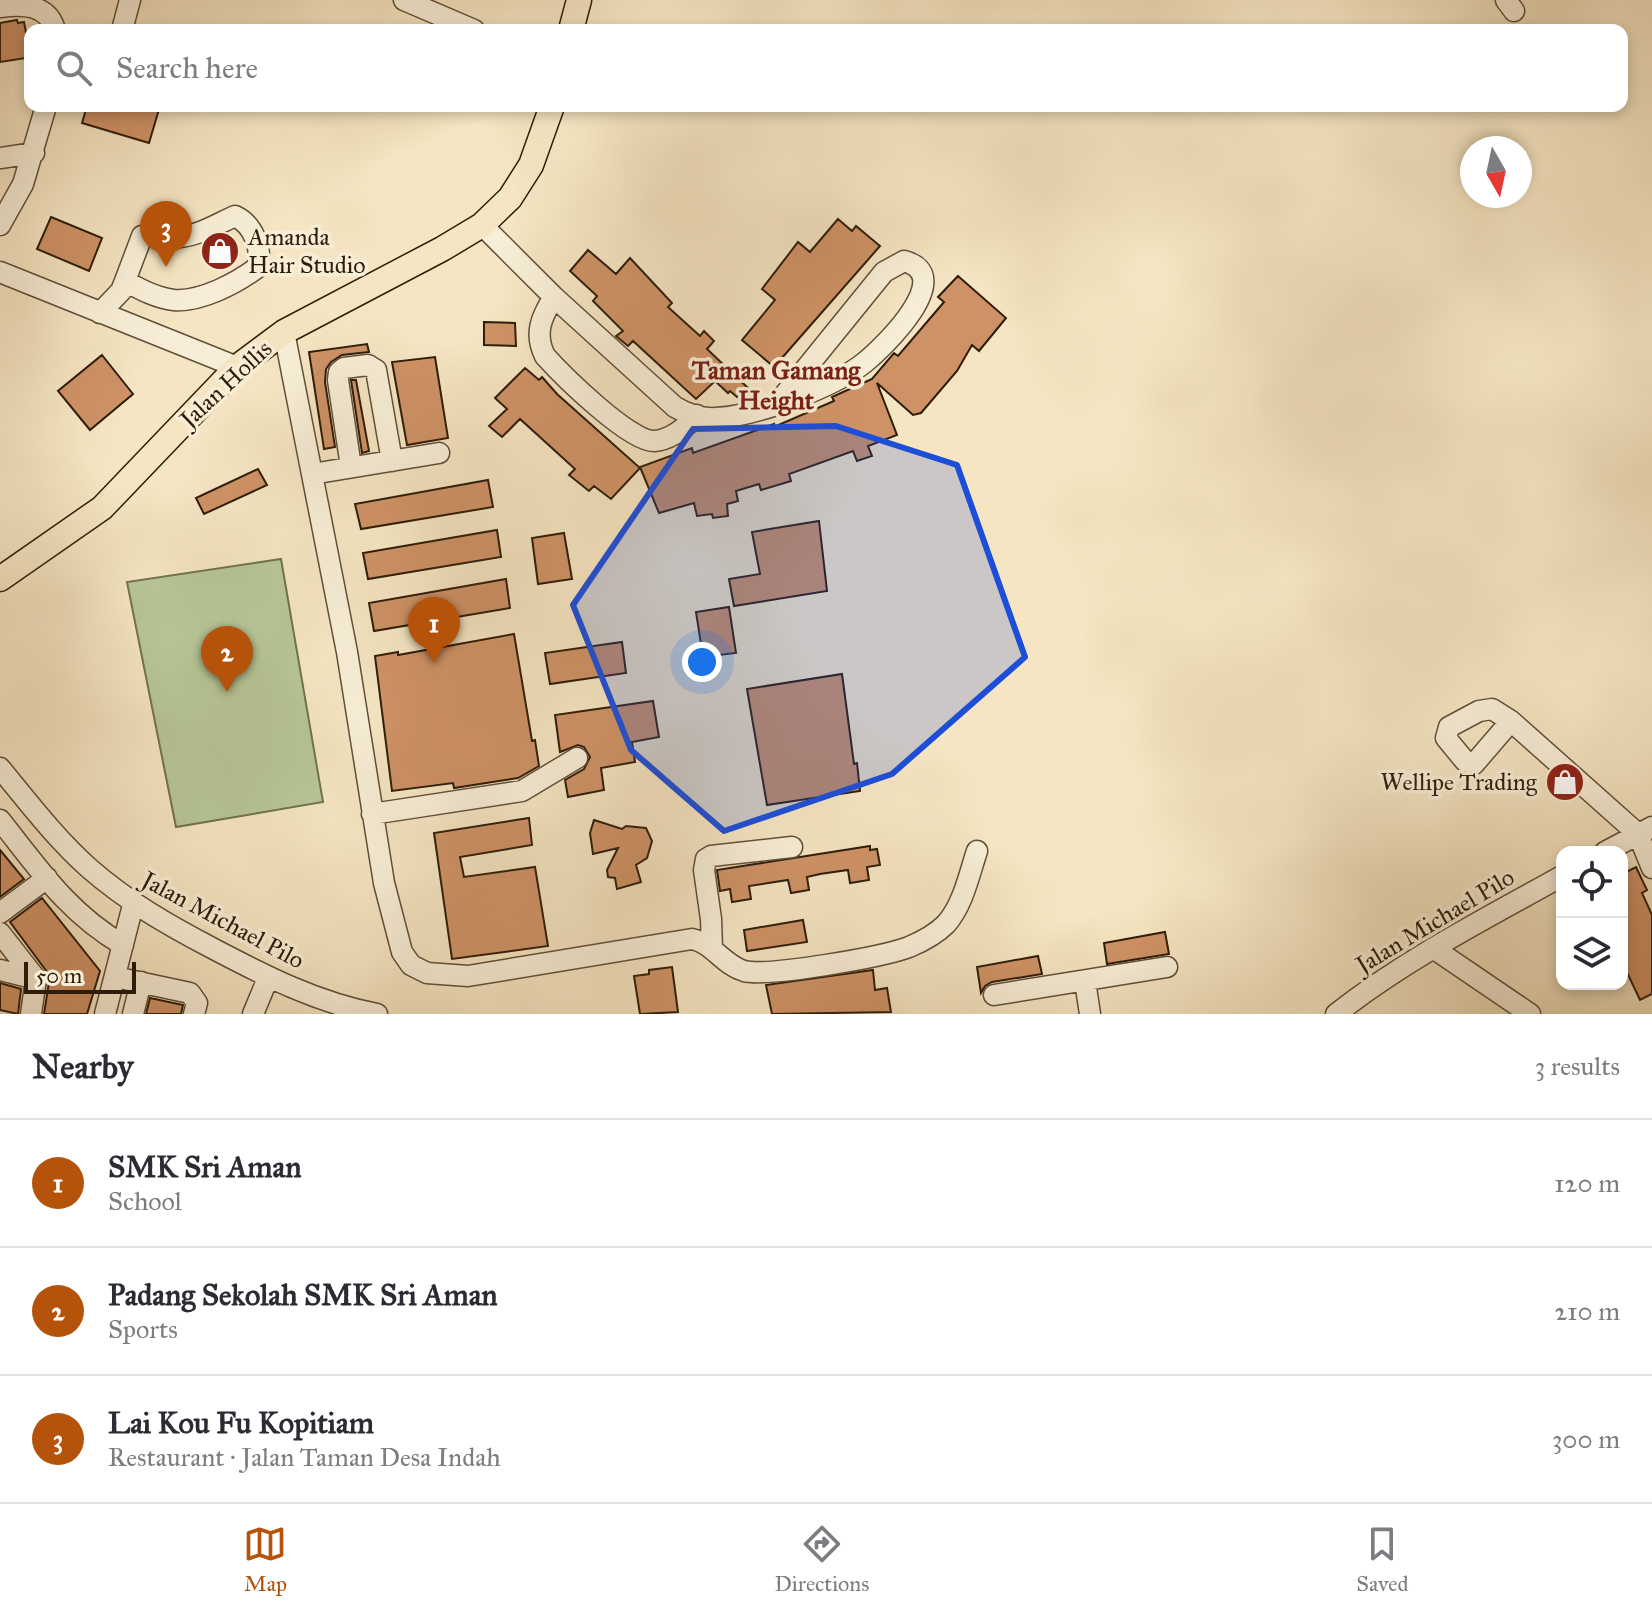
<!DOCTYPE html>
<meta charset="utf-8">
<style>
:root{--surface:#fff;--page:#f7f7f7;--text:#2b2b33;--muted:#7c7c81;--line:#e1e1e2;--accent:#b45309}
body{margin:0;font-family:"IM FELL Great Primer",serif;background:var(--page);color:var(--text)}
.controls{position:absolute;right:24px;bottom:24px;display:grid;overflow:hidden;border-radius:16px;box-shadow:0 4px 12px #0003}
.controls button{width:72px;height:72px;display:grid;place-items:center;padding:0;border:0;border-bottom:2px solid var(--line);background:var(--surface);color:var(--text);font:40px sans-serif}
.compass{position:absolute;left:1460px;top:136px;width:72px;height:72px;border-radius:50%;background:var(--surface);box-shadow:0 4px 12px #0003;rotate:171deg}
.scale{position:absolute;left:24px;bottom:20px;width:112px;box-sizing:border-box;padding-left:8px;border:4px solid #2e1d0a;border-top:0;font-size:22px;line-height:28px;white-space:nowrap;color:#2e1d0a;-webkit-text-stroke:6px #f8eed7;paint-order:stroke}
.you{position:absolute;left:702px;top:662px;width:28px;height:28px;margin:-20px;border:6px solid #fff;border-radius:50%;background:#1a73e8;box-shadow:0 0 0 12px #1a73e833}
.badge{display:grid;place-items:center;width:52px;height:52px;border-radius:50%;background:var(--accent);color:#fff;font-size:26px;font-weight:700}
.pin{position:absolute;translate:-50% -66px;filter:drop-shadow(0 2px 4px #0008)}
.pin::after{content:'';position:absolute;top:42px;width:28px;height:24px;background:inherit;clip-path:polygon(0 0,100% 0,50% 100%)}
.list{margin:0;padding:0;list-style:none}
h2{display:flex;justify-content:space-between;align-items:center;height:104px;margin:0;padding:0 32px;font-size:34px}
h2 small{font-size:26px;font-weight:400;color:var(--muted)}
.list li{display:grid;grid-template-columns:52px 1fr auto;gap:24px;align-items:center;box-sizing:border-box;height:128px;padding:0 32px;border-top:2px solid var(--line)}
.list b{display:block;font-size:30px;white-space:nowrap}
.list p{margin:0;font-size:26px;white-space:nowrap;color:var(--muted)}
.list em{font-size:26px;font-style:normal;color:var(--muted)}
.icon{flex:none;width:44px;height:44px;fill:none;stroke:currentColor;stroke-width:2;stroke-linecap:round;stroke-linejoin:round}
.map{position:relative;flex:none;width:1652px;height:1014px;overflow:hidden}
.search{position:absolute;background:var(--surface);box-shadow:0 4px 12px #0003;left:24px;right:24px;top:24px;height:88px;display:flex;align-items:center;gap:20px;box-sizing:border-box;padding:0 28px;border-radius:16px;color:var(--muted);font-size:30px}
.sheet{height:488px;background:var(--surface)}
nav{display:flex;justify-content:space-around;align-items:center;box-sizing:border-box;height:112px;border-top:2px solid var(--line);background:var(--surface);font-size:22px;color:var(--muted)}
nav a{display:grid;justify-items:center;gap:4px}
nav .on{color:var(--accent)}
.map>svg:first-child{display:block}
.green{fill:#b7c697;stroke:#727250;stroke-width:2}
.building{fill:#ce9266;stroke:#2e1d0a;stroke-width:2}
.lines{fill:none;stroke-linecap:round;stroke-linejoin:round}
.minor-casing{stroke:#604f38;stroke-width:23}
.major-casing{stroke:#2e1d0a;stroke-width:27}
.minor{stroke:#f8eed7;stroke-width:20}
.major{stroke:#f5e5c2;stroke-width:24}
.marked{fill:#1d4ed8;fill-opacity:0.2;stroke:#1d4ed8;stroke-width:6;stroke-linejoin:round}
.labels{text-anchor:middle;stroke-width:7;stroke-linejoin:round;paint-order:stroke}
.poi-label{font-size:24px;fill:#2e1d0a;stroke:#f8eed7;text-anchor:start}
.street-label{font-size:24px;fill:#2e1d0a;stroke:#f8eed7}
.neighbourhood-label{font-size:26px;font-weight:bold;fill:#7a1f14;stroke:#f8eed7}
</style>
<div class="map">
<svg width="1652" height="1014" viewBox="0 0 1652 1014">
<rect width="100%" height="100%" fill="#f5e5c2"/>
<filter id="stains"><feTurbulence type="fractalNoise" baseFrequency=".0025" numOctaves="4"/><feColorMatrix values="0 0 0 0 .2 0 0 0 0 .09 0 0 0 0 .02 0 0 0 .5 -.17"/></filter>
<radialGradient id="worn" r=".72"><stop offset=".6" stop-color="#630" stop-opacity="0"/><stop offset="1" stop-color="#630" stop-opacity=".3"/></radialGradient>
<path class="green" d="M 281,559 L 323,802 L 176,827 L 127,582 Z"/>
<path class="building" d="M 17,20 L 18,23 L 24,22 L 29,49 L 25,50 L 26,58 L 0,62 L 0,23 Z
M 87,106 L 160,106 L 149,143 L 82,123 Z
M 51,217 L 102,238 L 89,271 L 37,249 Z
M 838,219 L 852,231 L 856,226 L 880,246 L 774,367 L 742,340 L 775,300 L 762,289 L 798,242 L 810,252 Z
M 588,250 L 616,274 L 630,258 L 672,303 L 668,307 L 700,336 L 704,331 L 714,341 L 707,349 L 748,388 L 737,397 L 730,391 L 728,393 L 715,381 L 696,399 L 633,341 L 628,346 L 616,336 L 623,331 L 593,301 L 597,296 L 570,271 Z
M 958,276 L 1006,318 L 979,351 L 972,345 L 957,371 L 921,413 L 913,415 L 877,383 L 897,435 L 868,446 L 872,456 L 857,461 L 853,451 L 789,474 L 791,481 L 761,490 L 759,484 L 736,491 L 738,501 L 727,504 L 728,516 L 713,518 L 712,514 L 697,516 L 694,503 L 659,513 L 640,467 L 692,448 L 693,453 L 774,424 L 774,427 L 834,401 L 832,397 L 872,379 L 894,353 L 898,356 L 944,302 L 938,297 Z
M 484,322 L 515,323 L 516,346 L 484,345 Z
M 367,344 L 369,352 L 342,355 L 331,362 L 326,369 L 325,382 L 335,447 L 324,449 L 309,352 Z
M 102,355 L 133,394 L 90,430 L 58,391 Z
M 435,357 L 448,438 L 407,445 L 392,362 Z
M 525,368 L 539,380 L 542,377 L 557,394 L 640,468 L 611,499 L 594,486 L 589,491 L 569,475 L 575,469 L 520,419 L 502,437 L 489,426 L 507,409 L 495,398 Z
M 351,380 L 356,380 L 369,451 L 362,453 Z
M 258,469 L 267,485 L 204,514 L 196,498 Z
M 488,480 L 493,507 L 361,529 L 355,504 Z
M 819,521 L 827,591 L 734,606 L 729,579 L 760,574 L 752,532 Z
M 497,530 L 501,557 L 368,579 L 363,553 Z
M 564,533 L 572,579 L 538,584 L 532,538 Z
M 506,579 L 510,608 L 374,631 L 369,603 Z
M 729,607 L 736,653 L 703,657 L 696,612 Z
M 514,634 L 532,741 L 535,740 L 539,766 L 518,778 L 454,788 L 453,783 L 392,791 L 375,656 L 398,652 L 398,655 Z
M 622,642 L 626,673 L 550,684 L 545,653 Z
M 842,674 L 854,764 L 857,763 L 860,791 L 767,805 L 747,689 Z
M 653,701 L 659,737 L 632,742 L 635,762 L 601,768 L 604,790 L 568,797 L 565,780 L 584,769 L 590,757 L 584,747 L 578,745 L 560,752 L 555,715 Z
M 529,818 L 532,845 L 460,857 L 464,877 L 535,867 L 548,946 L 452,959 L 434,833 Z
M 594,820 L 622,829 L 626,826 L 646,828 L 652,841 L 647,858 L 636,865 L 641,882 L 617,889 L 615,878 L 608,877 L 607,870 L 618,848 L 593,854 L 590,833 Z
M 870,846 L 870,850 L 877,849 L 880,865 L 867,867 L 869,880 L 850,883 L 848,870 L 820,874 L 807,877 L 809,890 L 791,893 L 788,880 L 749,886 L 751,899 L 732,902 L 730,889 L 720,891 L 717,870 Z
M 0,850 L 24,879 L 0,897 Z
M 1636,867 L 1647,890 L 1642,893 L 1652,915 L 1652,994 L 1640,1000 L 1622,962 L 1622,874 Z
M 42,898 L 100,971 L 87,1014 L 44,1014 L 50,976 L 10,922 Z
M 803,920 L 807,942 L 747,951 L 744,930 Z
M 1165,932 L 1169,954 L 1107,964 L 1104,943 Z
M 1038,956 L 1042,974 L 992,982 L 985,986 L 981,993 L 977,967 Z
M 672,967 L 678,1012 L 640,1014 L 634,976 L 649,974 L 649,970 Z
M 873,970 L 875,990 L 887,988 L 891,1012 L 772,1014 L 766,985 Z
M 0,983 L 21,989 L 18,1014 L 0,1010 Z
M 150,998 L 183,1005 L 181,1014 L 146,1014 Z"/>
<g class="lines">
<defs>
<path id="minor" d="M 404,0 L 474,30
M 1506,0 L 1514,11
M 0,7 C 23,4 48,4 55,30
M 122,30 L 130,0
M 0,158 L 34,153
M 0,225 L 23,184 L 46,106
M 482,225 L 554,297 L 675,407 C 687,414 702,419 716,418 C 756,416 832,388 864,363 C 884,347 958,275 904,261 L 884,272 L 777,404
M 0,272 L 237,367
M 554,297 C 541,317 534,334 545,356 C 563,376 630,442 654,441 C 671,440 686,427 697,415
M 100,313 L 121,291 L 125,281 C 140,289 156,298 174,300 C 201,302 237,283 258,267 C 262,249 254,225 235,216 C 217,224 200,235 180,237 C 165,239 160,229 142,236 L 125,281
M 284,332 L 347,652 L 384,883 L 402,952 L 411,965 L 427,973 L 468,976 L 692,939 C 713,943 723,965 744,971 C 768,977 883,957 909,947 C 921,942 936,934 946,924 C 963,905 969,875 977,851
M 351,467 L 338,380 L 339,372 L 344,368 L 368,365 L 376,370 L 392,461
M 312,474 L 439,453
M 1511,721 L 1474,764 L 1465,761 L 1446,738 L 1449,727 L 1479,711 L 1492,709 L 1511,721 L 1638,834 L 1652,868
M 0,768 C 28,802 56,839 90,869 C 128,902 168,925 212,948 C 265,976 318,1003 377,1014
M 372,814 L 522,791 L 577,758
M 0,820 C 39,869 68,913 123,945
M 1605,852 L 1652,827
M 0,913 L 47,878
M 0,933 L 36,979 L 31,1014
M 1433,948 L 1530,1014
M 712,949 L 711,919 L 704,870 L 706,859 L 711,856 L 792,847
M 0,970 L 36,979
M 115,977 L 190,993 L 197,1003 L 194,1014
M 1085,981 L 1090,1014
M 994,995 L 1167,967
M 105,1014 L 133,905
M 133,1014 L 141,982
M 253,1014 L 268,978
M 1336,1014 C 1406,959 1485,919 1562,876"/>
<path id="major" d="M 571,30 L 579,0
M 0,579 L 102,508 L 237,367 L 284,332 L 442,249 L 482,225 L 510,198 L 531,165 L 552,106"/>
</defs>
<use href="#minor" class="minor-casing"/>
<use href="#major" class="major-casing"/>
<use href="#minor" class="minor"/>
<use href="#major" class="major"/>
</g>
<path class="marked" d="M 836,426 L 957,465 L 1025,657 L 892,774 L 724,831 L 631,750 L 573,605 L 693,429 Z"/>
<defs>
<symbol id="shop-disc" viewBox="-11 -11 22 22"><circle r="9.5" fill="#8f2418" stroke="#f8eed7"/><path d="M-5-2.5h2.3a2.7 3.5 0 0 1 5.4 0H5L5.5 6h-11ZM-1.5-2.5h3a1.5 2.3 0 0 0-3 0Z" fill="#fff"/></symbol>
</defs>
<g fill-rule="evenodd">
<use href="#shop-disc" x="198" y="229" width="44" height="44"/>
<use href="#shop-disc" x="1543" y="760" width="44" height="44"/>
</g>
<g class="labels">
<g class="poi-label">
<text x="248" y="245">Amanda<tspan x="248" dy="28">Hair Studio</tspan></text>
<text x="1537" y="790" text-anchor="end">Wellipe Trading</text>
</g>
<g class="street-label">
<text transform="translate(226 384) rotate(-43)" y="8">Jalan Hollis</text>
<text transform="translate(223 920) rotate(28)" y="8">Jalan Michael Pilo</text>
<text transform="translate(1435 921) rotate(-31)" y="8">Jalan Michael Pilo</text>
</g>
<g class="neighbourhood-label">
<text x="776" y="379">Taman Gamang<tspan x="776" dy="30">Height</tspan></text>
</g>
</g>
<rect width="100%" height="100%" filter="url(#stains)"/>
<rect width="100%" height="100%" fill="url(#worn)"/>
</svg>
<div class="controls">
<button><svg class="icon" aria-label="locate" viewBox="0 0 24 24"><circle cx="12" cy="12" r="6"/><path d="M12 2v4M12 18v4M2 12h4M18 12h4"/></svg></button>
<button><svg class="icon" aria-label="layers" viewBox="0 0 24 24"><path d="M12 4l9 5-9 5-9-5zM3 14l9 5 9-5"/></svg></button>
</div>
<svg class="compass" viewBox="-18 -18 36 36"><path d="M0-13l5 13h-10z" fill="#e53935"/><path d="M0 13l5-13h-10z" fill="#7c7c81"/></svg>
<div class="scale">50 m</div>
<div class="you"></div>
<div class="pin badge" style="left:434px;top:663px">1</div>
<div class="pin badge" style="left:227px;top:692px">2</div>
<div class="pin badge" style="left:166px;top:267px">3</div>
<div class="search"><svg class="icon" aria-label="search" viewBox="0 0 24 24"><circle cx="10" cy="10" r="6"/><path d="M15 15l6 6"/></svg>Search here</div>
</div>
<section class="sheet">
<h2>Nearby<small>3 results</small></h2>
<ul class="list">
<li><span class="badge">1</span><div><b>SMK Sri Aman</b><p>School</p></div><em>120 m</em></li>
<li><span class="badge">2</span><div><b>Padang Sekolah SMK Sri Aman</b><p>Sports</p></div><em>210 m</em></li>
<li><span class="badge">3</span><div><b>Lai Kou Fu Kopitiam</b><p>Restaurant · Jalan Taman Desa Indah</p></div><em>300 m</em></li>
</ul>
</section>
<nav>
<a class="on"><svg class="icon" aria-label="map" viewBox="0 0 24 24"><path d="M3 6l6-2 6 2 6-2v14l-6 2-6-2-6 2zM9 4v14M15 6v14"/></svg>Map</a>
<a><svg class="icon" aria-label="directions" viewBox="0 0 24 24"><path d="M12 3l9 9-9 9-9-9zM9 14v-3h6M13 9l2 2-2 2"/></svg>Directions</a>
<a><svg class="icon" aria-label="saved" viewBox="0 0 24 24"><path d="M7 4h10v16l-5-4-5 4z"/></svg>Saved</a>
</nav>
